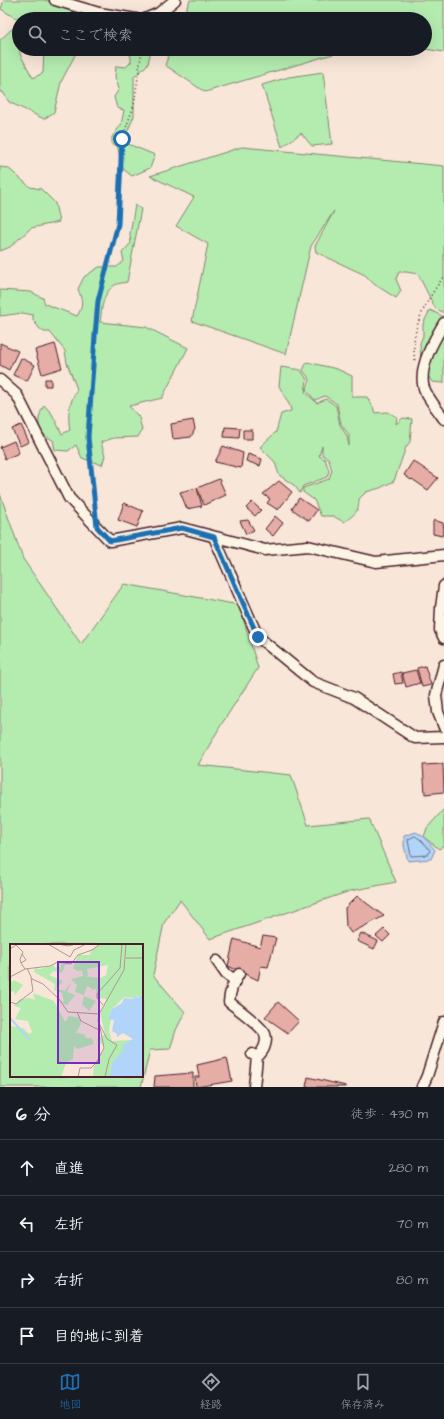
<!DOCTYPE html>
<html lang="ja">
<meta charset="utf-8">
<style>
:root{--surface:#171b24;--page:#242831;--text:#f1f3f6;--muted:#9ea1a6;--line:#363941;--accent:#1f6fb2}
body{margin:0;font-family:"Architects Daughter","Klee One",sans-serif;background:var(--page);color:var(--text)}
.stop{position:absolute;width:12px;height:12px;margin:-9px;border:3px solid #1f6fb2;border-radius:50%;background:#fff}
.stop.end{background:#1f6fb2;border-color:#fff;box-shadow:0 1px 4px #0008}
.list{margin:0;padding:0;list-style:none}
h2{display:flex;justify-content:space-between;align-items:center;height:52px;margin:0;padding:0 16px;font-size:17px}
h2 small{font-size:13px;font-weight:400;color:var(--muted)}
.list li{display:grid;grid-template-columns:26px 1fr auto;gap:12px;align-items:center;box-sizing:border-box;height:56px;padding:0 16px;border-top:1px solid var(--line)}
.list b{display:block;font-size:15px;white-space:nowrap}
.list em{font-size:13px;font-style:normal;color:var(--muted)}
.icon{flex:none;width:22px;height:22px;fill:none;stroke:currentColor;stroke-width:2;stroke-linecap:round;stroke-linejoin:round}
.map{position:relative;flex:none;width:444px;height:1087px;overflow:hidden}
.search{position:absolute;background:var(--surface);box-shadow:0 4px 16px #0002;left:12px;right:12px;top:12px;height:44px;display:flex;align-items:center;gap:10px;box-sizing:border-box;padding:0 14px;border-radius:22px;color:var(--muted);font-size:15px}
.sheet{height:276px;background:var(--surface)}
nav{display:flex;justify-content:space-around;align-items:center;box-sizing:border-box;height:56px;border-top:1px solid var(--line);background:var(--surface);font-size:11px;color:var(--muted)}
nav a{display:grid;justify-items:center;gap:2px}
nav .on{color:var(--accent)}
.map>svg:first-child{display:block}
.green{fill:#b4ecb0;stroke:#7f866e;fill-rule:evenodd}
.water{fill:#b1d5fa;stroke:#888ca7}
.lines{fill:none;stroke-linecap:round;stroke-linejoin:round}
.shore{stroke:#73687e;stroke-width:1}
.building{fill:#e6aca6;stroke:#4a1f2b}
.minor-casing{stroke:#4a1f2b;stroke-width:13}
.path{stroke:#4a1f2b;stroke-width:1.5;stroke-dasharray:1 3;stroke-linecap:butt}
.minor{stroke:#fcf5e5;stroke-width:10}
.route{stroke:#1f6fb2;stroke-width:5}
.inset-river{fill:none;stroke:#b1d5fa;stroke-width:2}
.inset-road{fill:none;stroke:#b29693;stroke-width:1}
.view{fill:#7b2cbf;fill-opacity:0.15;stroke:#7b2cbf;stroke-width:2}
.inset-edge{fill:none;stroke:#4a1f2b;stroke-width:2}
</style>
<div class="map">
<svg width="444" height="1087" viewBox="0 0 444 1087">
<rect width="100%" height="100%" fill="#f8e6d8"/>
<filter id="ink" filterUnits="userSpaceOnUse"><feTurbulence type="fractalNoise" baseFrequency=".025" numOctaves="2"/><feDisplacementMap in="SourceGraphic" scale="8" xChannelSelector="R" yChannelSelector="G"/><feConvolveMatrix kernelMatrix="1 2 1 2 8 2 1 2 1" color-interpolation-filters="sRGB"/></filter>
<g filter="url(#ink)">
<path class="green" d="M 4,0 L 43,0 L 124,13 L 123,19 L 15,18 L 1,9 Z
M 190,0 L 444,0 L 444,52 L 425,49 L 425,19 L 182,19 Z
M 13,28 L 21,56 L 33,78 L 43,73 L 44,49 L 76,49 L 75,55 L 61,82 L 54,112 L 44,119 L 9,102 L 3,92 L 0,92 L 0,40 Z
M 127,49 L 151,49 L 148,64 L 134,77 L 134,116 L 123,142 L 155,155 L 150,168 L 132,176 L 123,169 L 117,145 L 112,145 L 112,137 L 121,125 L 124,110 L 117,108 L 114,97 L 119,89 L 115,77 L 116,66 L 126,67 L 131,62 L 131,57 Z
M 171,49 L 350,49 L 205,92 L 165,65 Z
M 323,72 L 332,144 L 312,146 L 301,133 L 282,147 L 262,85 L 289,77 Z
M 242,147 L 444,166 L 444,313 L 435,308 L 418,274 L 406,272 L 399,272 L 396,279 L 401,291 L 396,298 L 374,284 L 365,275 L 316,252 L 315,246 L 334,211 L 311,246 L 286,354 L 192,321 L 208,244 L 176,226 L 194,197 L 150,176 Z
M 0,167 L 8,168 L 30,187 L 41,189 L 55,203 L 59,222 L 31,228 L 10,247 L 0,251 Z
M 135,205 L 141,209 L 127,282 C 123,283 118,283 115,285 C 102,293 102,309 100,322 L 146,327 L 188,348 L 162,398 L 129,406 L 139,417 L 142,430 L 138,437 L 114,438 L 101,442 L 105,456 L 102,465 L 82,458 L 76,445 L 68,451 L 55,450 L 53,440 C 36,433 36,420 44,405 L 52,414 L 62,434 L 70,430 C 67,413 69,405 77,389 L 67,363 L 65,351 L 50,332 L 44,332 L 39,328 L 33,320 L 33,315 L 23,313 L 0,316 L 0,290 L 31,292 L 43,298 L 45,304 L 77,316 C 84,306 82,299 78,289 L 84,277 L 99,267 L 117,267 L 124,261 L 122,253 L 131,243 L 130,234 Z
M 430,310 L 444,317 L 444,383 L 432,382 L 421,365 L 420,343 L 423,336 L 423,324 Z
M 307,362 L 337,369 L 352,376 L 352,397 L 367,397 L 373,407 L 375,413 L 388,412 L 397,417 L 396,424 L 403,418 L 412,419 L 410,442 L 406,447 L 394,481 L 380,488 L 366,492 L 359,499 C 359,512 355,514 344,522 L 333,516 L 321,516 L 314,500 L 303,492 L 303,488 L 329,479 L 332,470 L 328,458 L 322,455 L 322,446 L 319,456 L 325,459 L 329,471 L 327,477 L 303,486 L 300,493 L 295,486 L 279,475 L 275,462 L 260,447 L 276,432 L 281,414 L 291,411 L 290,406 L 279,386 L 281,367 L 301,370 L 307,380 L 305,392 L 317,403 L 326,399 L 336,406 L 340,425 L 347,436 L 349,446 L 349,435 L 341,424 L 337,404 L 325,396 L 315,400 L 306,390 L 310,380 L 303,370 Z
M 0,494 L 23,559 L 81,644 L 124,584 L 239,605 L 258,668 L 221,725 L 198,765 L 291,775 L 308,825 L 369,819 L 396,882 L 350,891 L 210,939 L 180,900 L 164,923 L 153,975 L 185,1012 L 176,1030 L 170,1049 L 150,1050 L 141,1087 L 0,1087 ZM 11,945 L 142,945 L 142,1076 L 11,1076 Z
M 444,809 L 444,845 L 439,849 L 424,837 L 427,828 Z"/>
<path class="water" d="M 416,832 L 424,837 L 435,850 L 431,859 L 408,861 L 404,846 L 404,836 Z"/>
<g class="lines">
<path class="shore" d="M 415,836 L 421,840 L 430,850 L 428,855 L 411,856 L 408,840 Z"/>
</g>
<path class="building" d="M 0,343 L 18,351 L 9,370 L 0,365 Z
M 55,344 L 62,368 L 42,374 L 35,350 Z
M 21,358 L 35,365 L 27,381 L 13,375 Z
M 45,379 L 51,379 L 51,386 L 45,386 Z
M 193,420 L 195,429 L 191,437 L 173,439 L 171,424 Z
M 21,425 L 29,442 L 20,446 L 12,429 Z
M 225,427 L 240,428 L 239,438 L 224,437 Z
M 243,430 L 252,430 L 252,439 L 243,439 Z
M 14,441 L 19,453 L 5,459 L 0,447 Z
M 223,446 L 243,453 L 241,468 L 215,462 Z
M 248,454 L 262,459 L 260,466 L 246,461 Z
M 413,461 L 438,478 L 428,490 L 412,479 L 411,480 L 404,475 Z
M 219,479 L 226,495 L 204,505 L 197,488 Z
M 279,481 L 292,492 L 278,510 L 267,503 L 270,499 L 263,494 Z
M 197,488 L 202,506 L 187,509 L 180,492 Z
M 299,498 L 317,510 L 309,521 L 292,509 Z
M 252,502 L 261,510 L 255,516 L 246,508 Z
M 124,503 L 143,511 L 137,527 L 118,520 Z
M 275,516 L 283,523 L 273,536 L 265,529 Z
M 248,520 L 254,530 L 246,534 L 240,521 Z
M 434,520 L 443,523 L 444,530 L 442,536 L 433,534 L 433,522 Z
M 425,666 L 431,685 L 422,687 L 417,668 Z
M 416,670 L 420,683 L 406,687 L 402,673 Z
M 401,672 L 403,683 L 395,684 L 393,674 Z
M 443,764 L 444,792 L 425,794 L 423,765 Z
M 357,896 L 384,916 L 351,933 L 346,926 L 345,908 Z
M 384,929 L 390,935 L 383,942 L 376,936 Z
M 361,933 L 378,941 L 374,949 L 357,941 Z
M 263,936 L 276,938 L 268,967 L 261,966 L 258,980 L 228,966 L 234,939 L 260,947 Z
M 278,1002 L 299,1021 L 288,1033 L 265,1017 Z
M 227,1058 L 232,1081 L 196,1087 L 195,1077 L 199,1077 L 197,1065 Z
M 193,1073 L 193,1087 L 154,1087 L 155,1076 Z
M 308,1077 L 346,1086 L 346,1087 L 306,1087 Z"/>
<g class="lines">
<defs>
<path id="minor" d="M 55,0 L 99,13 L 136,19
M 145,19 L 159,13 L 175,0
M 444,323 C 434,340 420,364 423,384 C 424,394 438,410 444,419
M 0,380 L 17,395 L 69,498 L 110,541 L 182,528 L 265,550 L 308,546 L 376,562 L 444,555
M 214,537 L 258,637 L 313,682 L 354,698 L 415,738 L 444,737
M 444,586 L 441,608 L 440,630 L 444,638
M 444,665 L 436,695 L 438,712 L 444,727
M 217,961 L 226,974 L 235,980
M 239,974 C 233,984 230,990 229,1002 C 237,1008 262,1027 265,1034 C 268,1043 263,1052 257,1057
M 252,1054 L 257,1057 L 254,1087
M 422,1087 L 427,1076 L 444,1022"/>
</defs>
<use href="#minor" class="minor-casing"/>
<path class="path" d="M 415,360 C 409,329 427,300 444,276
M 95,511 L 88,437 L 95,336 L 99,301 L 117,224 L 122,139 L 134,105 L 142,49"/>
<use href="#minor" class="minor"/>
</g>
</g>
<g class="lines" filter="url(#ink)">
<path class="route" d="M 122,139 L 118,224 L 98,301 L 95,336 L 88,437 L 97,527 L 110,541 L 182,528 L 214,537 L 258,637"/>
</g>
<g transform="translate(10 944)">
<rect width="133" height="133" fill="#f8e6d8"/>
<path d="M 90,0 L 133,0 L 133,50 L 130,54 L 126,51 L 123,54 L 114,53 L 102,65 L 98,75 L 101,75 L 99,86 L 102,97 L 124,96 L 108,133 L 84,133 L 83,130 L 84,123 L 95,103 L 87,96 L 95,90 L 90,69 L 97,55 L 87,54 L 86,44 L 84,46 L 77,42 L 74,51 L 65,48 L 67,41 L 61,35 L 73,32 L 72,26 L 77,25 L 78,32 L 74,32 L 90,34 L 96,31 L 98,21 L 67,27 L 63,24 L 68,11 L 80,11 L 81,6 ZM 48,19 L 59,20 L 55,21 L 52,29 L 44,27 L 39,31 L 53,37 L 46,45 L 55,47 L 61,38 L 57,48 L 65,51 L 57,61 L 54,60 L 51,57 L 54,58 L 52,49 L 44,46 L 45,40 L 24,28 L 25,24 L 30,25 L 44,21 L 45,24 L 49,21 L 51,26 L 51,20 ZM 0,33 L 2,38 L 4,36 L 13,41 L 5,51 L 4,47 L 0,48 ZM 23,49 L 44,57 L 55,78 L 59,72 L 70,74 L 71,80 L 66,89 L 74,90 L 76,94 L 82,94 L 84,100 L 67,105 L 64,102 L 63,115 L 56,119 L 51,133 L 0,133 L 0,82 L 13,84 L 19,90 L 22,88 L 18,77 L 5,75 L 11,64 L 4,62 L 10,55 L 20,54 L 25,56 ZM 74,52 L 86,57 L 79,67 L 72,60 Z" fill="#b4ecb0"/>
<path d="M 126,51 L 128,54 L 133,51 L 133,133 L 100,133 L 102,119 L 114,105 L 112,101 L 123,95 L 113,89 L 107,93 L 107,90 L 102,87 L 104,76 L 98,75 L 102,65 L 112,59 L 114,54 L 123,55 Z" fill="#b1d5fa"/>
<path class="inset-river" d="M 0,74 L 19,95"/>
<path class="inset-road" d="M 38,0 L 60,13 L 64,6 L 76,0M 48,0 L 58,2 L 66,0M 0,5 L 6,1 L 13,8 L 10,15 L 11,19M 0,5 L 0,18M 12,10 L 16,16 L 11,19 L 15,25M 116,14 L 133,14M 17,24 L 22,35 L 33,40 L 49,55 L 58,68 L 89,70M 0,33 L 15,25 L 40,22 L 48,18 L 61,20 L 68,11 L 82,6 L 90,0M 0,58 L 6,60 L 23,47 L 21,34M 93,61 L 87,54 L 87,50 L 110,24 L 112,0M 67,68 L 71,77 L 89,86M 68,133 L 70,124 L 81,124 L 86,119 L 94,104 L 89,78M 95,133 L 99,115 L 107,101 L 97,95 L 88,77 L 89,70 L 114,26 L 116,0"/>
<path class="view" d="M 48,18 L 89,18 L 89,119 L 48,119 Z"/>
<rect width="133" height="133" class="inset-edge"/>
</g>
</svg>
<div class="stop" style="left:122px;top:139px"></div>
<div class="stop end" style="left:258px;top:637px"></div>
<div class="search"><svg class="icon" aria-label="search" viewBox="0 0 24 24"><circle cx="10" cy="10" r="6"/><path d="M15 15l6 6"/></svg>ここで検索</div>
</div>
<section class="sheet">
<h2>6 分<small>徒歩 · 430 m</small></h2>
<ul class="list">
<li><svg class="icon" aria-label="ahead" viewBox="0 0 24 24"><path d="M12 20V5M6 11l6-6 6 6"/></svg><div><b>直進</b></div><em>280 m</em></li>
<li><svg class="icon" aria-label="left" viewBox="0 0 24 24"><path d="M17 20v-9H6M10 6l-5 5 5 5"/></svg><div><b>左折</b></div><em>70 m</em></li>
<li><svg class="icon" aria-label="right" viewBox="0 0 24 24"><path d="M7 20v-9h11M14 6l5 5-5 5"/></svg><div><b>右折</b></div><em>80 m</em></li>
<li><svg class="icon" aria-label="arrive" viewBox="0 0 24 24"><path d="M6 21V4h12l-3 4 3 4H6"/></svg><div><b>目的地に到着</b></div></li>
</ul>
</section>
<nav>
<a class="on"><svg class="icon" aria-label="map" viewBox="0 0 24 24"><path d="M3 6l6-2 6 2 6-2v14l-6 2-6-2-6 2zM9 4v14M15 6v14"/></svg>地図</a>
<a><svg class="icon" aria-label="directions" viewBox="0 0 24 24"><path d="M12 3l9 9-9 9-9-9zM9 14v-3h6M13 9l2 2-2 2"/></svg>経路</a>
<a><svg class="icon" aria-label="saved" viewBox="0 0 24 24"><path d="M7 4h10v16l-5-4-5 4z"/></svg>保存済み</a>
</nav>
